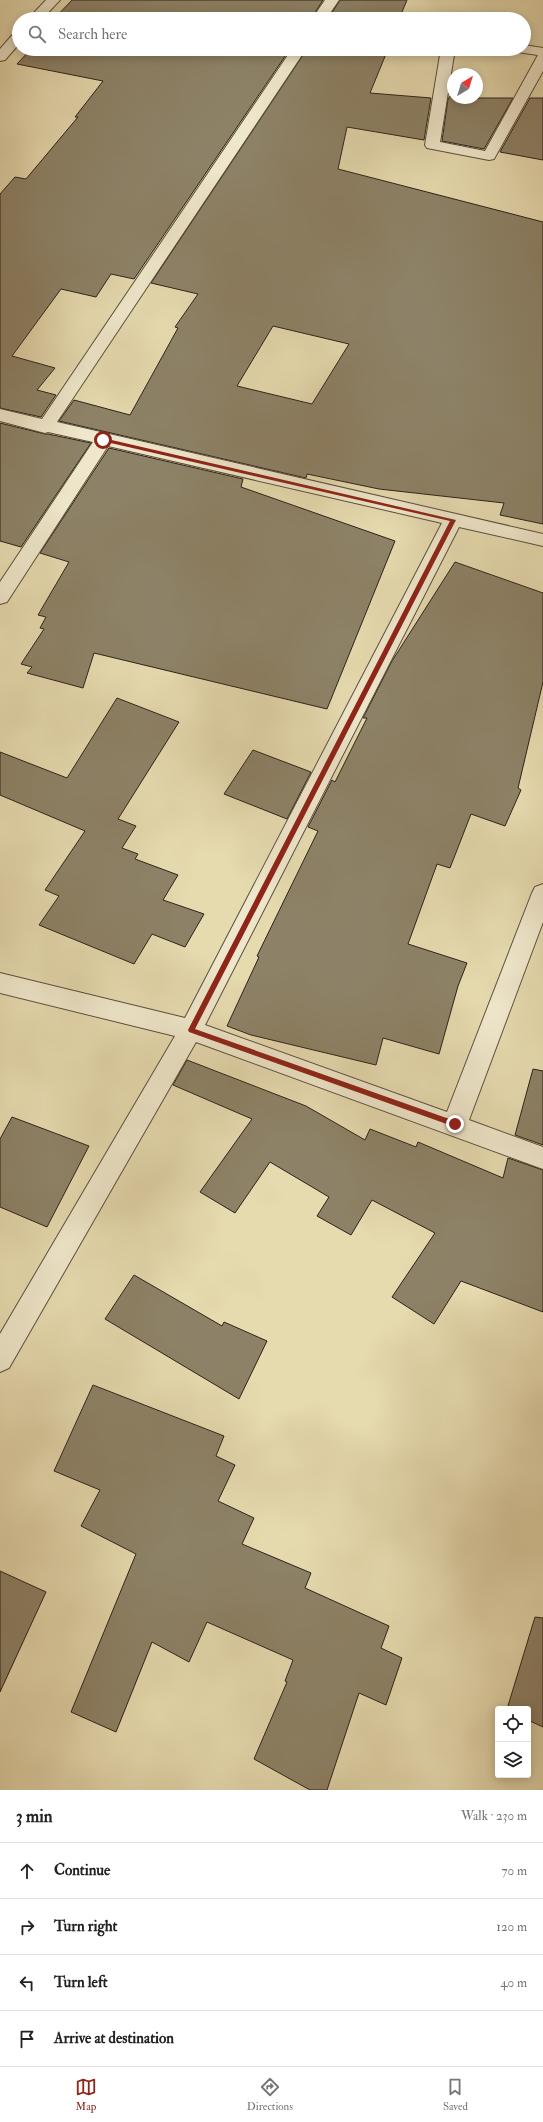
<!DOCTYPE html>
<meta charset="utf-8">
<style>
:root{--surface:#fff;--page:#f6f6f6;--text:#222;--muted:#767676;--line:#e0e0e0;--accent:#8f2418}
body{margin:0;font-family:"IM FELL Double Pica",serif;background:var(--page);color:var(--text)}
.controls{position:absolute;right:12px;bottom:12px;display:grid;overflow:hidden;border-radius:4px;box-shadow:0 2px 10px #0003}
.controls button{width:36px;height:36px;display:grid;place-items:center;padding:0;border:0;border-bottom:1px solid var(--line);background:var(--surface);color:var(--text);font:20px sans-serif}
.compass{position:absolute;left:447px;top:68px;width:36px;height:36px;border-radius:50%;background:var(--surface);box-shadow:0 2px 10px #0003;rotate:38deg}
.stop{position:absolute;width:12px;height:12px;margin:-9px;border:3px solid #8f2418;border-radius:50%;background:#fff}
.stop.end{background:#8f2418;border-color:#fff;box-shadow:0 1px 4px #0008}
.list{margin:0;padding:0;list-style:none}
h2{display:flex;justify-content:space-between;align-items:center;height:52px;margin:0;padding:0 16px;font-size:17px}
h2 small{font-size:13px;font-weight:400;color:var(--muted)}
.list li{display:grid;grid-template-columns:26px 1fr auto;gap:12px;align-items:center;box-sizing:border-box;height:56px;padding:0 16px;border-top:1px solid var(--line)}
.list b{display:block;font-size:15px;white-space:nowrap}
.list em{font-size:13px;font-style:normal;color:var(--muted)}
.icon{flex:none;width:22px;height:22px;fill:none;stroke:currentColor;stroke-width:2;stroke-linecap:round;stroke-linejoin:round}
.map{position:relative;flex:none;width:543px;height:1790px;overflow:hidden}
.search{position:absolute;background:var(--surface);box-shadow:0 2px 10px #0003;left:12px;right:12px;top:12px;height:44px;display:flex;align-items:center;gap:10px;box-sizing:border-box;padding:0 14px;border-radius:22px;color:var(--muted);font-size:15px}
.sheet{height:276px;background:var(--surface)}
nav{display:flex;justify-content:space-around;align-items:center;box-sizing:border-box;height:56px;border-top:1px solid var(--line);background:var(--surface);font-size:11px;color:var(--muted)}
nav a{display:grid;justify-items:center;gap:2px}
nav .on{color:var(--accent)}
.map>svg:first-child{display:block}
.building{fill:#8d8267;stroke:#2d2219;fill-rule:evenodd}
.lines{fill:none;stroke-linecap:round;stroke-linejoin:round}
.minor-casing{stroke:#5b503e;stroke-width:2}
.minor{fill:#efe7cb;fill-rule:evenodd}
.route{fill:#8f2418}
</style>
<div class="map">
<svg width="543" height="1790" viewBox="0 0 543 1790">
<rect width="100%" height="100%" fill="#e6daaf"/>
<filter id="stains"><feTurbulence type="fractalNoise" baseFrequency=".005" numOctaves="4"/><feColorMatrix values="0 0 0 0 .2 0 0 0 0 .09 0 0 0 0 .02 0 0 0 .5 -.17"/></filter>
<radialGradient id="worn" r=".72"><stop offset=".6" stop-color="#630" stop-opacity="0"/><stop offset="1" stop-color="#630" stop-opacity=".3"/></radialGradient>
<path class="building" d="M 72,0 L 323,0 L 311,19 L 54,19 Z
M 340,0 L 407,0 L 399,19 L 328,19 Z
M 31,49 L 290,49 L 134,279 L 111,274 L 96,297 L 61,289 L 12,356 L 55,368 L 37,390 L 56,395 L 41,417 L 0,408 L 0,194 L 15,177 L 26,179 L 78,117 L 75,117 L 103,81 L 17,64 Z
M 307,49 L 388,49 L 370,93 L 431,98 L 424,140 L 347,127 L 338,169 L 543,222 L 543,524 L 500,515 L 504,503 L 379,489 L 307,474 L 306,478 L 59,421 L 74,400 L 130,415 L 178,328 L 175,327 L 198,294 L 151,283 ZM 273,326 L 349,344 L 312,404 L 237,386 Z
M 453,92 L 453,98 L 513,98 L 484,149 L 442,141 L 448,99 Z
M 530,98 L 543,98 L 543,160 L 500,152 Z
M 0,423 L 45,434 L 48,434 L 91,443 L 21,547 L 0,541 Z
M 109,448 L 243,479 L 241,487 L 395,541 L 327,709 L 94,653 L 83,688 L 27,673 L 32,667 L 21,664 L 44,629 L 40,628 L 46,617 L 38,615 L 69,562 L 40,553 Z
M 455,562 L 543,593 L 543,682 L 518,788 L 521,790 L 505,826 L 471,814 L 450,868 L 437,864 L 408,944 L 467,963 L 458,986 L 439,1054 L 383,1038 L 376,1065 L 251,1035 L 227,1026 L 259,957 L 257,956 L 318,831 L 308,827 L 332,780 L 335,782 L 367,718 L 363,718 L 392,661 Z
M 117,698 L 179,722 L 118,819 L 136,826 L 122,848 L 138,854 L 135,859 L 178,875 L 163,900 L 204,914 L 185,947 L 152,934 L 134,964 L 39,925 L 59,896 L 45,890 L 85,831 L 0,795 L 0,752 L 67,778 Z
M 253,750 L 311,772 L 287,819 L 224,794 Z
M 187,1060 L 306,1106 L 365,1140 L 370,1129 L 416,1147 L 418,1142 L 503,1178 L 508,1158 L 543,1170 L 543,1312 L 461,1281 L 434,1324 L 392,1297 L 435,1233 L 372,1200 L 351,1235 L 317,1216 L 329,1197 L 270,1162 L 235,1213 L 200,1192 L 252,1119 L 173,1085 Z
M 533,1069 L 543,1071 L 543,1145 L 515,1135 Z
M 12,1117 L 89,1146 L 47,1227 L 0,1207 L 0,1139 Z
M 134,1275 L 222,1326 L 224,1322 L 267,1341 L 239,1399 L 105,1319 Z
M 93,1385 L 224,1436 L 216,1456 L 235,1465 L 218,1501 L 254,1518 L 242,1544 L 311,1573 L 305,1588 L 389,1626 L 381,1648 L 402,1658 L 386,1705 L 359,1693 L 327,1790 L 310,1790 L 254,1759 L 287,1682 L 285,1681 L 293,1660 L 207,1622 L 189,1662 L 152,1642 L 116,1732 L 71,1712 L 136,1554 L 81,1526 L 100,1490 L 54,1471 Z
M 0,1571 L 46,1592 L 0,1692 Z
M 535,1617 L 543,1618 L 543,1727 L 528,1720 L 528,1709 L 507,1709 Z"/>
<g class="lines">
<defs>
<path id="minor" d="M 46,0 L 60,0 L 42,19 L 28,19 Z
M 325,0 L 339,0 L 326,19 L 312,19 Z
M 19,32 L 19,44 L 5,60 L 0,61 L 0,49 L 14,33 Z
M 524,45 L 543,48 L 543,71 L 494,159 L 489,160 L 427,148 L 425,145 L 441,49 L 455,49 L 440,142 L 485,151 L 538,55 L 517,52 L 515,49 L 524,49 Z
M 292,49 L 306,49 L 57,422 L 543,534 L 543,546 L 459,527 L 205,1025 L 447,1112 L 532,893 L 535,887 L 543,884 L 543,922 L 469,1120 L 543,1147 L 543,1169 L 196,1042 L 9,1368 L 0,1372 L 0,1334 L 175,1036 L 0,993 L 0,973 L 185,1018 L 442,523 L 108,446 L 7,602 L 0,604 L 0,582 L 93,442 L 48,432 L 45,433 L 0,421 L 0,409 L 42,419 Z"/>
</defs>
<use href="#minor" class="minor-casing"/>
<use href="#minor" class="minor"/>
</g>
<path class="route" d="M 103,438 L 456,520 L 195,1029 L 455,1121 L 458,1124 L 457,1126 L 455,1127 L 189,1032 L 188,1030 L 450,521 L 102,441 Z"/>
<rect width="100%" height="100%" filter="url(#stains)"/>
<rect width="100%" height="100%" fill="url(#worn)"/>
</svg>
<div class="controls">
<button><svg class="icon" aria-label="locate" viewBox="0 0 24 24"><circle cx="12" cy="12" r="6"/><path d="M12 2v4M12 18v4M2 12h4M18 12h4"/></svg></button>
<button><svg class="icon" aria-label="layers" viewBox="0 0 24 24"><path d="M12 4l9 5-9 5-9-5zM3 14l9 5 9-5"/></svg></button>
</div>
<svg class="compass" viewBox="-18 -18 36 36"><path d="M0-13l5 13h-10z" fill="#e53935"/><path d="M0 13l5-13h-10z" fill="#767676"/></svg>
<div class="stop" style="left:103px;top:440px"></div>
<div class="stop end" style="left:455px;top:1124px"></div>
<div class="search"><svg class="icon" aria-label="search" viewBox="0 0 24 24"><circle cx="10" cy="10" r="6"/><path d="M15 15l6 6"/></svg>Search here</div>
</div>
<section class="sheet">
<h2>3 min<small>Walk · 230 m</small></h2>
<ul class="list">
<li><svg class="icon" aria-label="ahead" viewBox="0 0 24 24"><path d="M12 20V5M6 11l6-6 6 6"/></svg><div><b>Continue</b></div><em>70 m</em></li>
<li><svg class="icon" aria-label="right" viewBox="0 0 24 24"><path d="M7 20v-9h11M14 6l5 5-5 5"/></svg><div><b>Turn right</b></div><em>120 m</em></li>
<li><svg class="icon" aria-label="left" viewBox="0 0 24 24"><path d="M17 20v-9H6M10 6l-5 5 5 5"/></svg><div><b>Turn left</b></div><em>40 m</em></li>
<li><svg class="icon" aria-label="arrive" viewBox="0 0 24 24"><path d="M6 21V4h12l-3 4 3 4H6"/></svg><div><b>Arrive at destination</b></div></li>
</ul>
</section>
<nav>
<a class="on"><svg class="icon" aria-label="map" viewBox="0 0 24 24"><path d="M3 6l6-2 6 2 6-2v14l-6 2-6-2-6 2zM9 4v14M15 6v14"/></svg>Map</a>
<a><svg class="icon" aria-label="directions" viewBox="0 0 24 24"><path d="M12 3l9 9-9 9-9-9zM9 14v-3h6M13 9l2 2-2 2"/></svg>Directions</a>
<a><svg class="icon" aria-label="saved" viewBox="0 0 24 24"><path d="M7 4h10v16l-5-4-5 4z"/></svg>Saved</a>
</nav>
